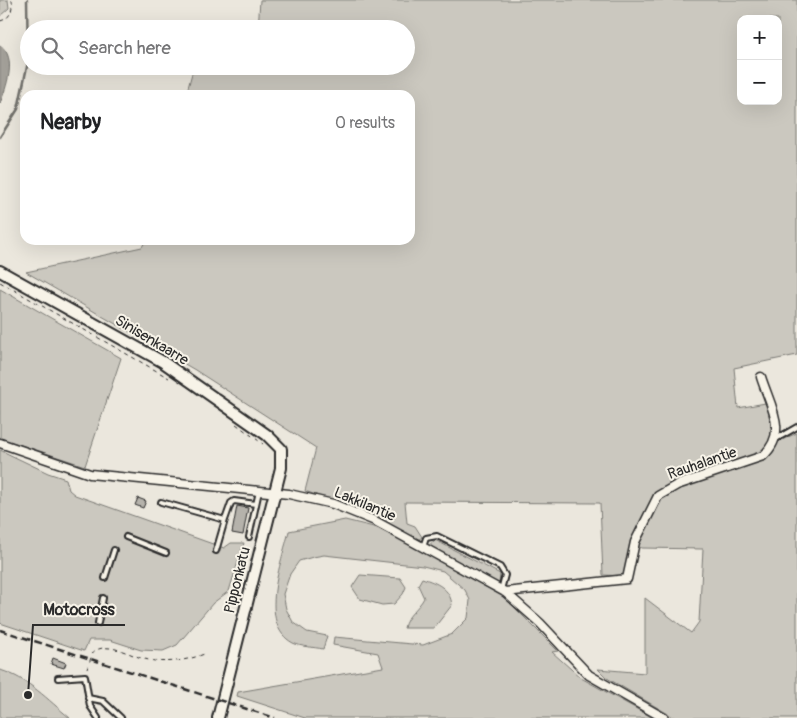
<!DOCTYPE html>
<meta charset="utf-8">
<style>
:root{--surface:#fff;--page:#f2f2f2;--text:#202124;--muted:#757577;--line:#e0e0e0}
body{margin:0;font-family:Pangolin,sans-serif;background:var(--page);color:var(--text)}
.controls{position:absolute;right:15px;top:15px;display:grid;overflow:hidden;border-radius:10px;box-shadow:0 5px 20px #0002}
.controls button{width:45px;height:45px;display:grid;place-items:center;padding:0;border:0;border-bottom:1px solid var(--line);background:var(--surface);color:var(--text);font:25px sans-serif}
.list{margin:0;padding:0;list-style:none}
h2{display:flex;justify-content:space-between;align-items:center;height:65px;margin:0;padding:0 20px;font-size:21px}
h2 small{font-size:16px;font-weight:400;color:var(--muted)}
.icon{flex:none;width:28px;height:28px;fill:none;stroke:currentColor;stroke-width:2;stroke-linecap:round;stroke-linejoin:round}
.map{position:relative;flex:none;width:797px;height:718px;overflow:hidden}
.search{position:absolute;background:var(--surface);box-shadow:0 5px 20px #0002;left:20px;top:20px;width:395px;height:55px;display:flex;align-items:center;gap:12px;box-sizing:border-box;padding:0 18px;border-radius:28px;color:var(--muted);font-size:19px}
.panel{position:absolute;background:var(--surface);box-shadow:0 5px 20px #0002;left:20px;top:90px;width:395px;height:155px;border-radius:15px}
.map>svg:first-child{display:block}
.green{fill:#cbc8bf;stroke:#7b7a75;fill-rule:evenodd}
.water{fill:#a29f98;stroke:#72716c}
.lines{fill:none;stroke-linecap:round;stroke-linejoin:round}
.stream{stroke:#72716c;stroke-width:2.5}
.building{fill:#b5b2ab;stroke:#2b2b2b}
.service-casing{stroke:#2b2b2b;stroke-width:8}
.minor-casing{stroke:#2b2b2b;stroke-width:11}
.tertiary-casing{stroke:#2b2b2b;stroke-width:14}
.path{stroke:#2b2b2b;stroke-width:1;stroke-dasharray:4 4;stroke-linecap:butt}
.service{stroke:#f7f3e8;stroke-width:4}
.minor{stroke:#f7f3e8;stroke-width:8}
.tertiary{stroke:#f7f3e8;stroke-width:10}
.rail{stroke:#2b2b2b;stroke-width:2.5;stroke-dasharray:8 4;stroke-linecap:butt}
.labels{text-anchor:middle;stroke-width:4;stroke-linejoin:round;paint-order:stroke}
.street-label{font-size:15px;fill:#2b2b2b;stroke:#f7f3e8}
.leader{fill:none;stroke:#2b2b2b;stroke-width:2}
.callout-dot{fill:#2b2b2b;stroke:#f7f3e8;stroke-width:2}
.callout-label{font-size:16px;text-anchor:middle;font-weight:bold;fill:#2b2b2b;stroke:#f7f3e8;stroke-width:4;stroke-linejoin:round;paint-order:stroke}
</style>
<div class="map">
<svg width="797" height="718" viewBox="0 0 797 718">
<rect width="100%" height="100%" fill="#ebe7dd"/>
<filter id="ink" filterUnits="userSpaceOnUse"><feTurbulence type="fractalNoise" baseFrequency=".02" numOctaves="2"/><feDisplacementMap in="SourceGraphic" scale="10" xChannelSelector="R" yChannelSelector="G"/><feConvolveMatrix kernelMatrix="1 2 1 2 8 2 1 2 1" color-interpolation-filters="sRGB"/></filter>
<g filter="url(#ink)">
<path class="green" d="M 0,0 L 8,0 L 9,8 L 0,16 Z
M 260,0 L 797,0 L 797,355 L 734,368 L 738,408 L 771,402 L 775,443 L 797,433 L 797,718 L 675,718 L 607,678 L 598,669 L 645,673 L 645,598 L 691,633 L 699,622 L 703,549 L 642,548 L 634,546 L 624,576 L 603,575 L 600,503 L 405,502 L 407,523 L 415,526 L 422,537 L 418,540 L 376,517 L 305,491 L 316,448 L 195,370 L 26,272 L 142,247 L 146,240 L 410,240 L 410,95 L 186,95 L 194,66 L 406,66 L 406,29 L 258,29 ZM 741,19 L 778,19 L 778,101 L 741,101 Z
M 0,289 L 121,358 L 85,466 L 0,438 Z
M 0,450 L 48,473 L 66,479 L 69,490 L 75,495 L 224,548 L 231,543 L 244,543 L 229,591 L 213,603 L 177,645 L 163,651 L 141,650 L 110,640 L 89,640 L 84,651 L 0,623 Z
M 345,520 L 386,530 L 505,598 L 558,651 L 552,652 L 581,678 L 653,718 L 305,718 L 237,696 L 238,692 L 383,667 L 378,653 L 333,645 L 334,637 L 423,645 L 452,634 L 468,618 L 470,600 L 465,590 L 443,571 L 423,566 L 324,555 L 313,557 L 299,561 L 290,574 L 283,594 L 286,609 L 293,622 L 307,632 L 327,636 L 323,649 C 314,647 301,647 293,643 C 257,624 282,561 289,531 Z
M 435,540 L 500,574 L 499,584 L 428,546 Z
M 360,575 L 400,578 L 406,587 L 403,594 L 394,604 L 382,605 L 360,599 L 352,587 Z
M 422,578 C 437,583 450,588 452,605 L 434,628 L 404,628 C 406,616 418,609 424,598 L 418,585 Z
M 0,670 C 28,678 48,700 70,718 L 0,718 Z"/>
<path class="water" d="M 0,45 C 18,58 6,87 0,104 Z"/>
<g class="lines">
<path class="stream" d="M 0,137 L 18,109 L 28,62 L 27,0"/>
</g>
<path class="building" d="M 138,498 L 146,501 L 143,508 L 135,505 Z
M 237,506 L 248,508 L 243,535 L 232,533 Z
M 53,658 L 66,663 L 64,668 L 51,664 Z"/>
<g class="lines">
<defs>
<path id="service" d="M 776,439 L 797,427
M 161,502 L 225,520 L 231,503 L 234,501 L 256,504
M 126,537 L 166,553
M 249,537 L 259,491
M 423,547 L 426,538 L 437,536 L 500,567 L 505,575 L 501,590
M 216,551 L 225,520
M 105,578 L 114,550
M 98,623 L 103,598
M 58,678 L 85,676 L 90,706 L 98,718
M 88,698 L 103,701 L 121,718"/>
<path id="minor" d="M 0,443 L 90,474 L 289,494 L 333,504 L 375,521 L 505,592 L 540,623 L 589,675 L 664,718
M 505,592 L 627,579 L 635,542 L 658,496 L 677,485 L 763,456 C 789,432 770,406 761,377"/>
<path id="tertiary" d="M 0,271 L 163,362 L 267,435 L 281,449 L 281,468 L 218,718"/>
</defs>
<use href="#service" class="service-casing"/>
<use href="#minor" class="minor-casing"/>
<use href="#tertiary" class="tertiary-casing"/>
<path class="path" d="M 0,21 C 10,19 13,10 12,0
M 0,282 L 169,378
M 236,424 L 263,444
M 87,669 L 93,652 C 109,640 132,657 149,660 C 169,664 189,660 207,653"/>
<use href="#service" class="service"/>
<use href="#minor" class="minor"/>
<use href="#tertiary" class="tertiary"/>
<path class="rail" d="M 0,630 L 275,718"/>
</g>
</g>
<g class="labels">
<g class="street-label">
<text transform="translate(152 340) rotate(31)" y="5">Sinisenkaarre</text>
<text transform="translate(702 463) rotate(-19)" y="5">Rauhalantie</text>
<text transform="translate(365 504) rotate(23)" y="5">Lakkilantie</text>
<text transform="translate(237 580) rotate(-76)" y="5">Pipponkatu</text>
</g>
</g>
<path class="leader" d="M28 695L33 625H125"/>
<circle class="callout-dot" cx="28" cy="695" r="5"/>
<g class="callout-label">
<text x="79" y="615">Motocross</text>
</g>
</svg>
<div class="controls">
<button>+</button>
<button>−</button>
</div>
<div class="search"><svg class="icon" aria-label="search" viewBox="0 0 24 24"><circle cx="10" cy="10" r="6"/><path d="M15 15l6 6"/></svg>Search here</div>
<section class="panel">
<h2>Nearby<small>0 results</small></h2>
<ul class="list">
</ul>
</section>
</div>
